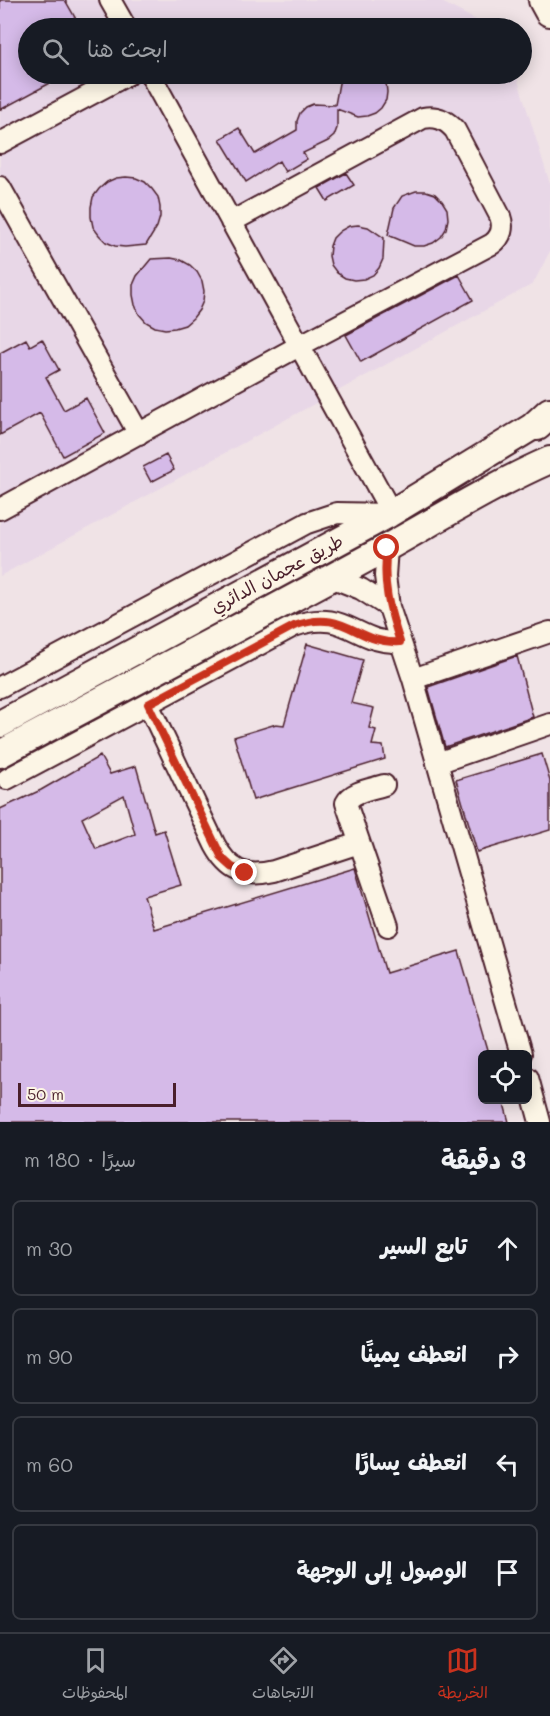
<!DOCTYPE html>
<html lang="ar">
<meta charset="utf-8">
<style>
:root{--surface:#171b24;--page:#242831;--text:#f1f3f6;--muted:#9ea1a6;--line:#363941;--accent:#c8321e}
body{margin:0;font-family:Mali,"Playpen Sans Arabic",sans-serif;background:var(--page);color:var(--text);direction:rtl}
.controls{position:absolute;right:18px;bottom:18px;display:grid;overflow:hidden;border-radius:9px;box-shadow:0 3px 15px #0003}
.controls button{width:54px;height:54px;display:grid;place-items:center;padding:0;border:0;border-bottom:2px solid var(--line);background:var(--surface);color:var(--text);font:30px sans-serif}
.scale{position:absolute;left:18px;bottom:15px;width:158px;box-sizing:border-box;padding-left:6px;border:3px solid #4a1f2b;border-top:0;font-size:16px;line-height:21px;white-space:nowrap;color:#4a1f2b;-webkit-text-stroke:4px #fcf5e5;paint-order:stroke}
.stop{position:absolute;width:18px;height:18px;margin:-14px;border:4px solid #c8321e;border-radius:50%;background:#fff}
.stop.end{background:#c8321e;border-color:#fff;box-shadow:0 2px 6px #0008}
.list{margin:0;padding:0;list-style:none}
h2{display:flex;justify-content:space-between;align-items:center;height:78px;margin:0;padding:0 24px;font-size:26px}
h2 small{font-size:20px;font-weight:400;color:var(--muted)}
.list li{display:grid;grid-template-columns:39px 1fr auto;gap:18px;align-items:center;box-sizing:border-box;height:96px;margin:0 12px 12px;padding:0 12px;border:2px solid var(--line);border-radius:9px}
.list b{display:block;font-size:22px;white-space:nowrap}
.list em{font-size:20px;font-style:normal;color:var(--muted)}
.icon{flex:none;width:33px;height:33px;fill:none;stroke:currentColor;stroke-width:2;stroke-linecap:round;stroke-linejoin:round}
.map{position:relative;flex:none;width:550px;height:1122px;overflow:hidden;direction:ltr}
.search{position:absolute;background:var(--surface);box-shadow:0 3px 15px #0003;left:18px;right:18px;top:18px;height:66px;display:flex;align-items:center;gap:15px;box-sizing:border-box;padding:0 21px;border-radius:33px;color:var(--muted);font-size:22px}
.sheet{height:510px;background:var(--surface)}
nav{display:flex;justify-content:space-around;align-items:center;box-sizing:border-box;height:84px;border-top:2px solid var(--line);background:var(--surface);font-size:16px;color:var(--muted)}
nav a{display:grid;justify-items:center;gap:3px}
nav .on{color:var(--accent)}
.map>svg:first-child{display:block}
.built{fill:#e8d7e7}
.building{fill:#d5bae8;stroke:#4a1f2b;stroke-width:1.5;fill-rule:evenodd}
.lines{fill:none;stroke-linecap:round;stroke-linejoin:round}
.minor-casing{stroke:#4a1f2b;stroke-width:24}
.major-casing{stroke:#4a1f2b;stroke-width:30}
.highway-casing{stroke:#4a1f2b;stroke-width:34}
.minor{stroke:#fcf5e5;stroke-width:20}
.major{stroke:#fcf5e5;stroke-width:26}
.highway{stroke:#fcf5e5;stroke-width:30}
.route{stroke:#c8321e;stroke-width:8}
.labels{text-anchor:middle;stroke-width:5;stroke-linejoin:round;paint-order:stroke}
.street-label{font-size:18px;fill:#4a1f2b;stroke:#fcf5e5}
</style>
<div class="map">
<svg width="550" height="1122" viewBox="0 0 550 1122">
<rect width="100%" height="100%" fill="#f0e3e6"/>
<filter id="ink" filterUnits="userSpaceOnUse"><feTurbulence type="fractalNoise" baseFrequency=".0167" numOctaves="2"/><feDisplacementMap in="SourceGraphic" scale="12" xChannelSelector="R" yChannelSelector="G"/><feConvolveMatrix kernelMatrix="1 2 1 2 8 2 1 2 1" color-interpolation-filters="sRGB"/></filter>
<g filter="url(#ink)">
<path class="built" d="M 0,0 L 438,0 L 491,28 L 28,28 L 28,74 L 516,74 L 550,184 L 550,251 L 533,284 L 0,576 Z"/>
<path class="building" d="M 0,0 L 65,0 L 81,28 L 28,28 L 28,74 L 67,74 L 0,110 Z
M 345,74 L 380,74 L 386,83 L 387,92 L 386,100 L 381,108 L 375,113 L 367,116 L 358,117 L 337,109 L 337,128 L 334,136 L 328,141 L 303,153 L 307,159 L 285,172 L 279,161 L 246,182 L 220,139 L 239,128 L 255,154 L 297,130 L 297,121 L 300,113 L 306,107 L 313,104 L 335,105 L 339,83 Z
M 346,173 L 354,185 L 327,201 L 319,188 Z
M 126,177 L 136,178 L 145,182 L 152,189 L 158,197 L 160,207 L 160,217 L 157,227 L 146,245 L 125,247 L 115,246 L 106,242 L 99,235 L 93,227 L 91,217 L 91,207 L 93,197 L 99,189 L 107,182 L 116,178 Z
M 416,191 L 426,191 L 435,194 L 442,201 L 447,209 L 448,219 L 446,229 L 441,237 L 433,243 L 424,246 L 414,246 L 388,235 L 394,208 L 402,196 Z
M 358,225 L 368,227 L 384,238 L 383,259 L 379,268 L 373,275 L 364,279 L 354,280 L 345,278 L 337,273 L 331,265 L 329,256 L 330,246 L 333,238 L 340,231 L 349,226 Z
M 171,258 L 181,260 L 190,265 L 197,272 L 202,281 L 204,291 L 203,301 L 199,310 L 193,318 L 185,325 L 175,328 L 165,329 L 155,327 L 146,322 L 139,314 L 135,305 L 133,295 L 133,285 L 137,276 L 151,259 Z
M 459,275 L 473,300 L 361,362 L 346,335 Z
M 26,339 L 30,346 L 42,339 L 59,370 L 46,377 L 64,410 L 86,398 L 105,433 L 63,456 L 40,413 L 0,435 L 0,353 Z
M 166,455 L 174,470 L 151,482 L 143,467 Z
M 307,644 L 363,660 L 351,703 L 374,708 L 369,728 L 376,730 L 372,745 L 383,746 L 385,759 L 253,800 L 234,737 L 276,724 L 284,725 Z
M 517,656 L 533,717 L 445,747 L 428,687 Z
M 542,754 L 550,781 L 550,830 L 477,852 L 456,780 Z
M 100,756 L 110,774 L 136,766 L 155,833 L 164,830 L 181,885 L 144,896 L 154,929 L 355,868 L 386,973 L 459,951 L 489,1054 L 483,1054 L 483,1100 L 503,1100 L 509,1122 L 0,1122 L 0,809 L 41,790 ZM 124,795 L 135,834 L 96,849 L 82,818 Z"/>
<g class="lines">
<defs>
<path id="minor" d="M 110,0 L 126,28
M 150,74 L 391,512
M 0,143 L 129,74
M 0,187 L 139,434
M 0,509 L 299,346 L 492,244 C 502,237 504,227 500,216 L 455,130 C 446,120 437,115 423,118 L 231,222
M 387,548 L 385,576 L 389,607 L 413,679 L 521,1054
M 331,577 L 361,589 L 389,607
M 413,679 L 550,632
M 0,687 L 307,523 L 337,513 L 389,514
M 148,704 L 215,845 C 229,871 245,878 274,871 L 359,843
M 437,763 L 550,724
M 7,779 L 294,626 C 346,607 356,645 400,642
M 384,785 C 372,789 352,791 346,803 L 388,926
M 528,1078 L 540,1122"/>
<path id="major" d="M 0,724 L 389,514 L 550,416
M 0,754 C 128,685 258,618 386,548 C 440,518 493,485 550,460"/>
<path id="highway" d="M 544,0 L 550,11
M 537,425 L 550,413"/>
</defs>
<use href="#minor" class="minor-casing"/>
<use href="#major" class="major-casing"/>
<use href="#highway" class="highway-casing"/>
<use href="#minor" class="minor"/>
<use href="#major" class="major"/>
<use href="#highway" class="highway"/>
</g>
</g>
<g class="lines" filter="url(#ink)">
<path class="route" d="M 245,873 L 232,867 L 222,858 L 148,704 L 294,626 C 346,607 356,645 400,642 C 389,608 382,583 387,548"/>
</g>
<g class="labels">
<g class="street-label">
<text transform="translate(277 574) rotate(-28)" y="6">طريق عجمان الدائري</text>
</g>
</g>
</svg>
<div class="controls">
<button><svg class="icon" aria-label="locate" viewBox="0 0 24 24"><circle cx="12" cy="12" r="6"/><path d="M12 2v4M12 18v4M2 12h4M18 12h4"/></svg></button>
</div>
<div class="scale">50 m</div>
<div class="stop" style="left:387px;top:548px"></div>
<div class="stop end" style="left:245px;top:873px"></div>
<div class="search"><svg class="icon" aria-label="search" viewBox="0 0 24 24"><circle cx="10" cy="10" r="6"/><path d="M15 15l6 6"/></svg>ابحث هنا</div>
</div>
<section class="sheet">
<h2>3 دقيقة<small>سيرًا · 180 m</small></h2>
<ul class="list">
<li><svg class="icon" aria-label="ahead" viewBox="0 0 24 24"><path d="M12 20V5M6 11l6-6 6 6"/></svg><div><b>تابع السير</b></div><em>30 m</em></li>
<li><svg class="icon" aria-label="right" viewBox="0 0 24 24"><path d="M7 20v-9h11M14 6l5 5-5 5"/></svg><div><b>انعطف يمينًا</b></div><em>90 m</em></li>
<li><svg class="icon" aria-label="left" viewBox="0 0 24 24"><path d="M17 20v-9H6M10 6l-5 5 5 5"/></svg><div><b>انعطف يسارًا</b></div><em>60 m</em></li>
<li><svg class="icon" aria-label="arrive" viewBox="0 0 24 24"><path d="M6 21V4h12l-3 4 3 4H6"/></svg><div><b>الوصول إلى الوجهة</b></div></li>
</ul>
</section>
<nav>
<a class="on"><svg class="icon" aria-label="map" viewBox="0 0 24 24"><path d="M3 6l6-2 6 2 6-2v14l-6 2-6-2-6 2zM9 4v14M15 6v14"/></svg>الخريطة</a>
<a><svg class="icon" aria-label="directions" viewBox="0 0 24 24"><path d="M12 3l9 9-9 9-9-9zM9 14v-3h6M13 9l2 2-2 2"/></svg>الاتجاهات</a>
<a><svg class="icon" aria-label="saved" viewBox="0 0 24 24"><path d="M7 4h10v16l-5-4-5 4z"/></svg>المحفوظات</a>
</nav>
